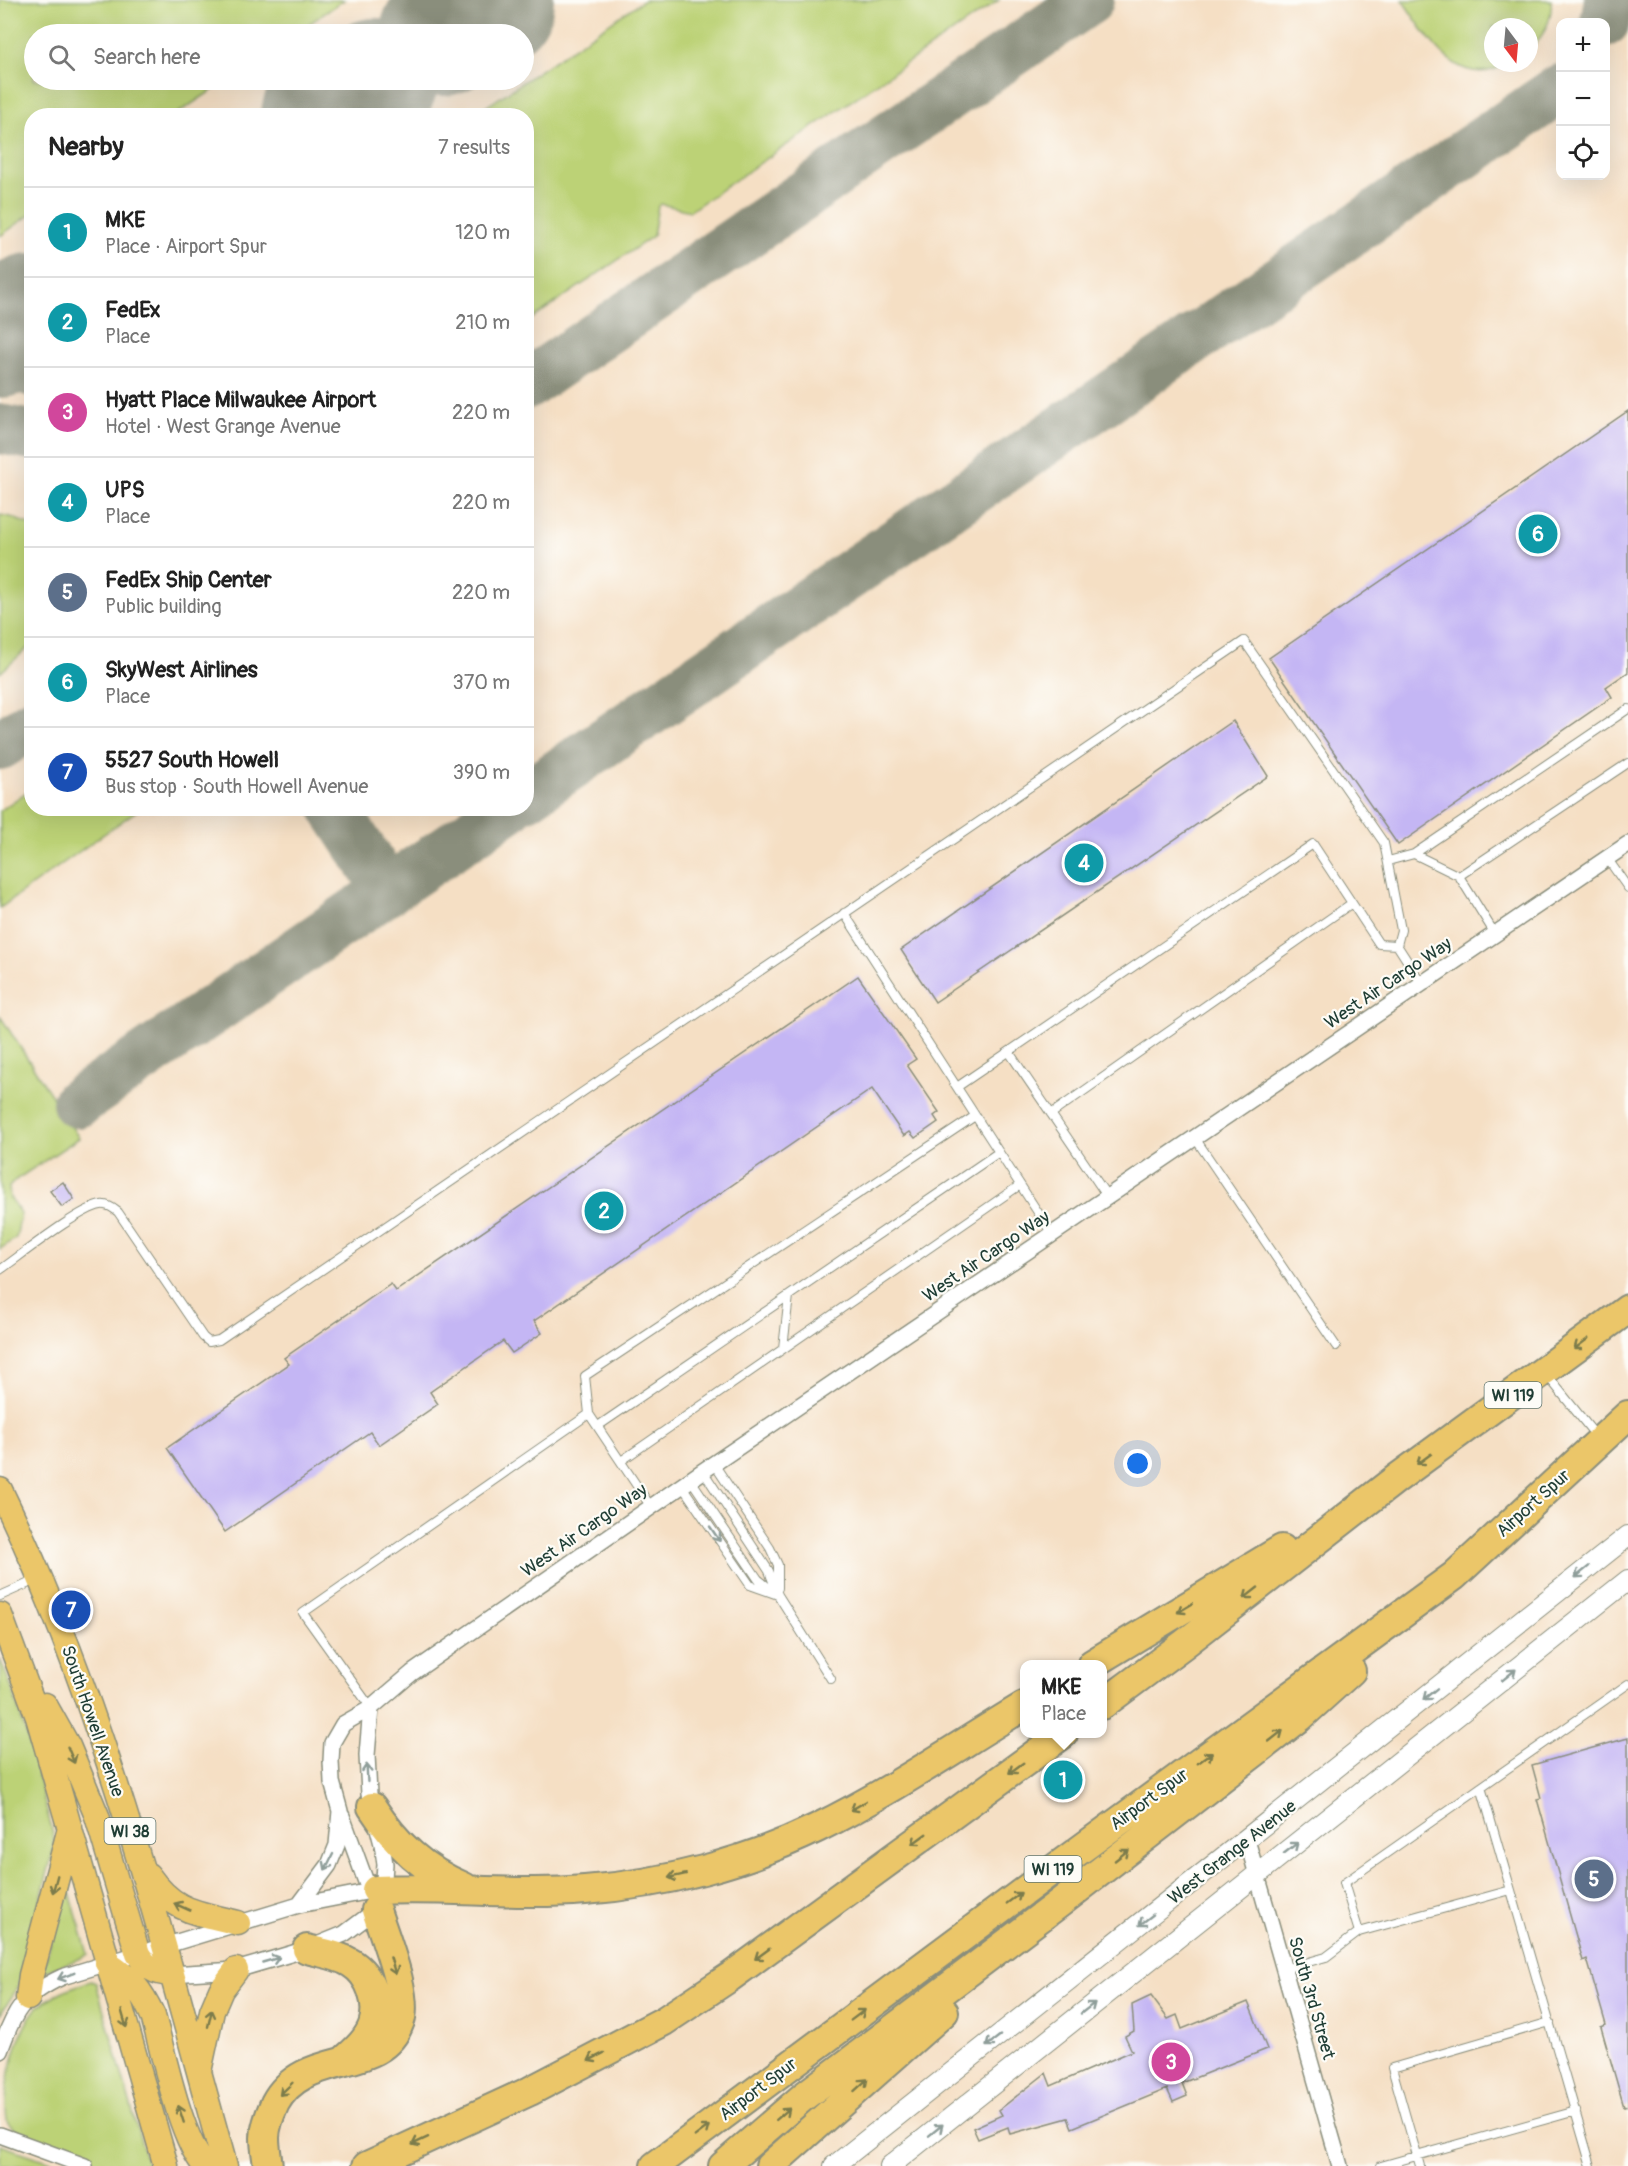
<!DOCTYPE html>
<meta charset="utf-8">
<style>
:root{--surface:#fff;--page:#f6f6f6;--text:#222;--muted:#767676;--line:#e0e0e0;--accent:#b5179e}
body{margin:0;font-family:Pangolin,sans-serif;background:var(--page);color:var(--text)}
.controls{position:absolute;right:18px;top:18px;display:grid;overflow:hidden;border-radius:12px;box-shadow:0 6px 24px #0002}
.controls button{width:54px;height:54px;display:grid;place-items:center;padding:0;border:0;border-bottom:2px solid var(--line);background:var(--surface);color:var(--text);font:30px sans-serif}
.compass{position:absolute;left:1484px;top:18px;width:54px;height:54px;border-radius:50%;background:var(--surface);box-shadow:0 6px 24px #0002;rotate:164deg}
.you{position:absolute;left:1138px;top:1464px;width:21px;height:21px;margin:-15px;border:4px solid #fff;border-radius:50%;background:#1a73e8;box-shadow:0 0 0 9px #1a73e833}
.badge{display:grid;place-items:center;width:39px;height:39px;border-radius:50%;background:var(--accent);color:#fff;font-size:20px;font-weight:700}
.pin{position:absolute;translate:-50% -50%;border:3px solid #fff;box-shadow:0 2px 6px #0006}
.popup{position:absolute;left:1020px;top:1660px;width:87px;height:78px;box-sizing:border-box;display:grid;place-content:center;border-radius:12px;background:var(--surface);filter:drop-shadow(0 2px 4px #0005);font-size:20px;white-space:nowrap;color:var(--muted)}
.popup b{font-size:22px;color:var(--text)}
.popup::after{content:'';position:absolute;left:50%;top:100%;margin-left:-12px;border:12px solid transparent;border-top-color:var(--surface)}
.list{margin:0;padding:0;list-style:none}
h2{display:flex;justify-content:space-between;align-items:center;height:78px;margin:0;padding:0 24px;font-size:26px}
h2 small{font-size:20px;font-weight:400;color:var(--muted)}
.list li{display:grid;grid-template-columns:39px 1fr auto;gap:18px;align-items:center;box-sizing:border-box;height:90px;padding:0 24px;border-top:2px solid var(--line)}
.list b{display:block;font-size:22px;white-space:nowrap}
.list p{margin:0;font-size:20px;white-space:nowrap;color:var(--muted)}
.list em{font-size:20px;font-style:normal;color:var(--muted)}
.icon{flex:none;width:33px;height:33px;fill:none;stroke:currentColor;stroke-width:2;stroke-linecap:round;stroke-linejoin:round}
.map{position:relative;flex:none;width:1628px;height:2166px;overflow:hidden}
.search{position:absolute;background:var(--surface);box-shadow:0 6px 24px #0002;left:24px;top:24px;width:510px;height:66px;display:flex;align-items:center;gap:15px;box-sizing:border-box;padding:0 21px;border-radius:33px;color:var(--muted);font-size:22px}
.panel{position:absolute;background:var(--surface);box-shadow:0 6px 24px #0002;left:24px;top:108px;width:510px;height:708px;border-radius:24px}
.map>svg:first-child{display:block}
.green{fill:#bcd276;stroke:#6e8855;stroke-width:1.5}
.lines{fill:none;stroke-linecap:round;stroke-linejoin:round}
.taxiway{stroke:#8a8e7c;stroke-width:50}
.runway{stroke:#8a8e7c;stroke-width:124}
.building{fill:#c4b6f4}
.service-casing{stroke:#8a8e7c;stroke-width:10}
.minor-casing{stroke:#8a8e7c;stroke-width:18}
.tertiary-casing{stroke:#8a8e7c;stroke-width:22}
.primary-casing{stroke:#8a8e7c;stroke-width:27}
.motorway-casing{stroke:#8a8e7c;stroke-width:32}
.service{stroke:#fff;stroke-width:8}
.minor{stroke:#fff;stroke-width:15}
.tertiary{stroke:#fff;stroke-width:20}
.primary{stroke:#ebc669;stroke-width:24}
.motorway{stroke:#ebc669;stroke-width:28}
.oneway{stroke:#7b7b4c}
.oneway2{stroke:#8f9e9a}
.labels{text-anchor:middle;stroke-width:4.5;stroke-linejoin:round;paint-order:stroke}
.shield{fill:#fdfcf7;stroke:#62766e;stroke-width:1.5}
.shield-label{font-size:16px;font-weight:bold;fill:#1f3d34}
.street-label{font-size:18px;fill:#1f3d34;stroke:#fdfcf7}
</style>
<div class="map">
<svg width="1628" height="2166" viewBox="0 0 1628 2166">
<rect width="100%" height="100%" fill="#fdfcf7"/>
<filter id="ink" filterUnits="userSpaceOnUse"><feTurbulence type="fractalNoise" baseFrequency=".0167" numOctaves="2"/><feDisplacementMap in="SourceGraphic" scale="12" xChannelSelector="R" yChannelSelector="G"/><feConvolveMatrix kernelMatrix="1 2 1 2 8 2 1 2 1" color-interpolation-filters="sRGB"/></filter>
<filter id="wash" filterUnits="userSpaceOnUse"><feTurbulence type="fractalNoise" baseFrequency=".008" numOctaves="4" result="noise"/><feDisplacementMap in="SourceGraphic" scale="24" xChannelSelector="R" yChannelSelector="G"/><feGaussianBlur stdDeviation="1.35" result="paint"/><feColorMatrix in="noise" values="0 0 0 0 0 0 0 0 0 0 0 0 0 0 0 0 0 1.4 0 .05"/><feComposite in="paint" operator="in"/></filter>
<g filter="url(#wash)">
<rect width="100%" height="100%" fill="#f5dfc4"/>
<path class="green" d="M 0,0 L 344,0 L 294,34 L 34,34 L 34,80 L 228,80 L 175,115 L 32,116 L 31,214 L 0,236 Z
M 644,0 L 999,0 L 690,211 L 661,204 L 658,206 L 653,236 L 527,322 L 526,116 L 474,115 Z
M 1402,0 L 1551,0 C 1553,20 1543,37 1529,50 L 1529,27 L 1493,27 L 1493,63 L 1508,63 C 1457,94 1427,35 1402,0 Z
M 0,515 L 11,517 L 32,526 L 31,645 L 0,673 Z
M 31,789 L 32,808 L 139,809 L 0,908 L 0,811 Z
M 0,1016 L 79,1138 L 14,1181 L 9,1187 L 10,1198 L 21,1214 L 16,1238 L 0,1249 Z
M 0,1659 L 11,1686 L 31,1749 L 54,1838 L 54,1848 L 18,1987 L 0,2015 Z
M 67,1883 L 88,1954 C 83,1959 52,1968 42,1973 Z
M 91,1981 L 96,1983 L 148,2166 C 138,2166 111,2166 103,2166 C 95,2163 87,2156 79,2153 C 57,2144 24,2142 8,2123 C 0,2098 17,2026 38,2007 C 54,1993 72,1987 91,1981 Z
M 0,2145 L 63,2166 L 0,2166 Z"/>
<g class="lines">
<path class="taxiway" d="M 1605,22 L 1609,0
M 3,334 L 32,372
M 526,385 L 1089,0
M 0,429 L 32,435
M 0,745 L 32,724
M 526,796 L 1560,89
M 334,808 L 388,890
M 77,1103 L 508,808"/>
<path class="runway" d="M 442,34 L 492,0
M 323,116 L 376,80
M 0,336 L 32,315"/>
</g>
<g id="blocks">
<path class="building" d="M 1628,411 L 1628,672 L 1606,687 L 1612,697 L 1398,845 L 1269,658 Z
M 1233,721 L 1268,776 L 935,1002 L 901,950 Z
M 858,976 L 916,1059 L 907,1065 L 939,1112 L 934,1116 L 938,1122 L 915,1138 L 910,1132 L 904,1136 L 872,1089 L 534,1321 L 542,1333 L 512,1353 L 503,1341 L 430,1392 L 438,1404 L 379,1445 L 370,1432 L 225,1532 L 167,1448 L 289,1364 L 284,1358 L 391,1284 L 396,1291 Z
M 63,1182 L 74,1199 L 62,1207 L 50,1191 Z
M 1628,1738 L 1628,2106 L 1624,2107 L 1601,2027 L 1606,2025 L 1587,1959 L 1583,1961 L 1537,1799 L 1541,1798 L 1532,1765 Z
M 1151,1996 L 1168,2019 L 1177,2015 L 1182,2029 L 1248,2002 L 1267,2049 L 1182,2083 L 1187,2096 L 1173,2102 L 1167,2089 L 1072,2128 L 1068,2118 L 1010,2134 L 1008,2127 L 978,2139 L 973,2128 L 1002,2115 L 999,2110 L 1046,2073 L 1051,2086 L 1132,2051 L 1125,2036 L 1134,2031 L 1132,2005 Z"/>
</g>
</g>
<g filter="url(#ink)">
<use href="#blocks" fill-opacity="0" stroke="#8a8e7c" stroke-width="1.5"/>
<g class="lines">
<defs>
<path id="service" d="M 1414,854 L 1628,709
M 1607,858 L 1628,888
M 1388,861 L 1414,854 L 1459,876 L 1628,763
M 1459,876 L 1495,934
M 844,913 L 1052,1234
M 1009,1052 L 1107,1196
M 957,1087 L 1313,844 L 1379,944 L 1397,945
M 1051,1114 L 1352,903
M 1195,1138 L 1336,1346
M 0,1270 C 20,1256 80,1208 101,1205 C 107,1204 113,1208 118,1212 L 203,1337 L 209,1342 L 219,1340 L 1244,641 L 1384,843 L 1401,930 L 1397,945 L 1422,984
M 783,1348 L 789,1296
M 1547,1375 L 1596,1436
M 589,1414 L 585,1376 L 975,1116
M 598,1426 L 999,1152
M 621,1461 L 1020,1185
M 714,1464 L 770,1548 L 778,1565 L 778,1588
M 703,1471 L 769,1571 L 778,1595 L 831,1679
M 691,1480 L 758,1579 L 773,1591
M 682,1486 L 750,1585 L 778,1595
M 0,1596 L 36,1580
M 371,1708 L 303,1613 L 589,1414 L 651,1507
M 1481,1787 L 1591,2166
M 1511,1890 L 1359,1932 L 1344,1883 L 1628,1684
M 1284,1969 L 1326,1957 L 1359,1932
M 1381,2166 L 1576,2111
M 1420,2166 L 1392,2068 L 1550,2022"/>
<path id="minor" d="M 342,1816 L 366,1882 L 376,1890
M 1247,1840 L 1340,2166
M 299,1905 L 329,1865 L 337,1845 L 340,1811 L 332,1782 L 331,1761 L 332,1743 L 343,1724 L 371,1708 L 412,1673 L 703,1471 L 1628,844
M 171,1974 L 236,1970 L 307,1949 L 344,1934 L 376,1910 L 376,1890 L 384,1879 L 385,1864 L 382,1844 L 369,1794 L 367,1755 L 371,1708
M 0,2051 C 14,2011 23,1995 62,1977 L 299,1905 L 376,1890
M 0,2135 L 85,2166"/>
<path id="tertiary" d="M 834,2166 L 1628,1536
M 890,2166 L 1628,1580"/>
<path id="primary" d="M 0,1490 C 105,1705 161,1937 225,2166
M 0,1615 L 38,1717 L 166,2166
M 45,1705 L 68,1746 L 97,1816 L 138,1954 C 147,1968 154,1973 171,1974
M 148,1875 C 175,1913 195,1912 238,1923
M 107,1963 C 132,1979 141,1990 153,2016 C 164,2055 180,2137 205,2166
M 28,1998 L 31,1975 L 70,1828
M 200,2067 L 212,2011 L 221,1990 L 236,1970"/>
<path id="motorway" d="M 1092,1664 L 1282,1549
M 1102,1705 L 1184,1644 L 1396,1479 L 1628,1309
M 372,1807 C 396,1844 423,1870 464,1887
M 376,1890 C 446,1886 515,1896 585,1890 C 664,1884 745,1863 817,1828 C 889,1793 956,1747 1024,1706
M 307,1949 C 322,1953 338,1955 351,1963 C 371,1975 380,2004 373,2025 C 368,2039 357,2049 347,2058
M 268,2166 C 267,2157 265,2147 265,2138 C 265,2127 270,2114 275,2103 C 305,2047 381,2077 400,2021 C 409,1996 384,1936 376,1910
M 367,2166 L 530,2091 L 664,2021 L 730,1977 L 1063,1734
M 655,2166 L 1047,1874 L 1454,1576 L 1628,1415
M 723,2166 L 803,2097 L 1057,1905 L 1299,1718 L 1351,1671
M 770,2166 L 944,2012"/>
</defs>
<use href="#service" class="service-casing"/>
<use href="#minor" class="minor-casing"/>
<use href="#tertiary" class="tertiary-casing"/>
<use href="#primary" class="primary-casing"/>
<use href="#motorway" class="motorway-casing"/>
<use href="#service" class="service"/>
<use href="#minor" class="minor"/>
<use href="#tertiary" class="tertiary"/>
<use href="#primary" class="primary"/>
<use href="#motorway" class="motorway"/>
</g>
<defs><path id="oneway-shaft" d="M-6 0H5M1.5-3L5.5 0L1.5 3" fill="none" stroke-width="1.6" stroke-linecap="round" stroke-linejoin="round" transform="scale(1.5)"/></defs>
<g class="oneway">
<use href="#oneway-shaft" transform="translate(1581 1344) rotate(143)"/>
<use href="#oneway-shaft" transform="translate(1424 1459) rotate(144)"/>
<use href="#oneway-shaft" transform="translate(1251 1593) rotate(142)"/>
<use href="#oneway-shaft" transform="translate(1185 1608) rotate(149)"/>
<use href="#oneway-shaft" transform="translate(1276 1736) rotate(-38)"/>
<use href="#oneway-shaft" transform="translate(71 1755) rotate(67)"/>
<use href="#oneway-shaft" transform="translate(1205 1758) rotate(-36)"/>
<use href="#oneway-shaft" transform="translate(1016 1768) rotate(144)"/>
<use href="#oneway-shaft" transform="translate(858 1806) rotate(150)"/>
<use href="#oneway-shaft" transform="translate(919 1839) rotate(144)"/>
<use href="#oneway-shaft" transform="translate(1122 1855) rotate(-38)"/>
<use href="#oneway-shaft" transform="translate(677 1876) rotate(168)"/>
<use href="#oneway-shaft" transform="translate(55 1884) rotate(105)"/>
<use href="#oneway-shaft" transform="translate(1014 1898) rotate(-37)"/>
<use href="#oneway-shaft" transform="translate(182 1907) rotate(-156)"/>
<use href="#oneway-shaft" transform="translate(762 1954) rotate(144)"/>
<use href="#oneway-shaft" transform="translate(393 1966) rotate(73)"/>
<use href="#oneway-shaft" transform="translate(858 2015) rotate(-37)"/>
<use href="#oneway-shaft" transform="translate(210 2018) rotate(-77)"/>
<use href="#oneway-shaft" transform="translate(124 2019) rotate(74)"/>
<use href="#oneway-shaft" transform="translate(596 2057) rotate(153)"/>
<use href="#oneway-shaft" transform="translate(861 2085) rotate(-42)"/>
<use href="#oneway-shaft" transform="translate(286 2089) rotate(136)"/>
<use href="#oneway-shaft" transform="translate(181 2114) rotate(-108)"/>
<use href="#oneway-shaft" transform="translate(783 2114) rotate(-41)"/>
<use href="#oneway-shaft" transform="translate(702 2131) rotate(-37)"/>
<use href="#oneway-shaft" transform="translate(420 2141) rotate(155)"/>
</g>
<g class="oneway2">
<use href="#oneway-shaft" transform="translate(715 1534) rotate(56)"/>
<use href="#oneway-shaft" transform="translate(1582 1572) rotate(141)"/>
<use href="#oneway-shaft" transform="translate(1509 1675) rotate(-39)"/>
<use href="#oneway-shaft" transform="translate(1430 1694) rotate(141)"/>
<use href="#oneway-shaft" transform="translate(367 1773) rotate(-93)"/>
<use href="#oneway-shaft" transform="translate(1291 1848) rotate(-38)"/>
<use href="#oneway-shaft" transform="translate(329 1862) rotate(117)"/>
<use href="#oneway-shaft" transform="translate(1146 1920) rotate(142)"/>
<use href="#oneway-shaft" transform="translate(271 1960) rotate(-16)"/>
<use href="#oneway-shaft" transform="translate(66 1976) rotate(159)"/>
<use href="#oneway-shaft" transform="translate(1088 2008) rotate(-38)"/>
<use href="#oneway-shaft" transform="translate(993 2041) rotate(142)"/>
<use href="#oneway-shaft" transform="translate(936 2130) rotate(-39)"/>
</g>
</g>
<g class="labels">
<g class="shield">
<rect x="1484.5" y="1382" width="57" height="26" rx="4.5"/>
<rect x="104.5" y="1818" width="51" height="26" rx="4.5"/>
<rect x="1024.5" y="1856" width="57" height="26" rx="4.5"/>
</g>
<g class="shield-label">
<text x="1513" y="1401">WI 119</text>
<text x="130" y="1837">WI 38</text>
<text x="1053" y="1875">WI 119</text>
</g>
<g class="street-label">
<text transform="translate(1388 983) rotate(-34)" y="6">West Air Cargo Way</text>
<text transform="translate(986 1256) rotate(-34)" y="6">West Air Cargo Way</text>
<text transform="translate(1533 1503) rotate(-42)" y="6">Airport Spur</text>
<text transform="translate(584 1530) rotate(-35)" y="6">West Air Cargo Way</text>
<text transform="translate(93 1721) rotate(71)" y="6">South Howell Avenue</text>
<text transform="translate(1149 1799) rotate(-36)" y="6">Airport Spur</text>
<text transform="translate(1232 1852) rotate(-38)" y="6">West Grange Avenue</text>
<text transform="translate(1312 1998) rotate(74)" y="6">South 3rd Street</text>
<text transform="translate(758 2089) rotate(-37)" y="6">Airport Spur</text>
</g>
</g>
</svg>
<div class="controls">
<button>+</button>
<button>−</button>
<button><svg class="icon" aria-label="locate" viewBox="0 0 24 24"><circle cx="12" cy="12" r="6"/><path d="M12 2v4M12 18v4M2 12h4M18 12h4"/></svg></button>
</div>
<svg class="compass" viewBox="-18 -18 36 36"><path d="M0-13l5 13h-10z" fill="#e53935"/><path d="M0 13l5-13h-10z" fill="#767676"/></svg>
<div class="you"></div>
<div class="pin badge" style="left:1063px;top:1780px;background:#0f9aa8">1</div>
<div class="popup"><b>MKE</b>Place</div>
<div class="pin badge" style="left:604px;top:1211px;background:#0f9aa8">2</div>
<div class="pin badge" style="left:1171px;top:2062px;background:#d1479c">3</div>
<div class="pin badge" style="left:1084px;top:863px;background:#0f9aa8">4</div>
<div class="pin badge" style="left:1594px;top:1879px;background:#5c6f8a">5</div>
<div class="pin badge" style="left:1538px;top:534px;background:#0f9aa8">6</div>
<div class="pin badge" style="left:71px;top:1610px;background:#1a4fb4">7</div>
<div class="search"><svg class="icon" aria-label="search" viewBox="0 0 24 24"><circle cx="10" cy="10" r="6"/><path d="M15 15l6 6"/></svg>Search here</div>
<section class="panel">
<h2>Nearby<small>7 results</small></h2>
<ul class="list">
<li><span class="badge" style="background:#0f9aa8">1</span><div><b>MKE</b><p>Place · Airport Spur</p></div><em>120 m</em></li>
<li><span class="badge" style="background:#0f9aa8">2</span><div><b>FedEx</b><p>Place</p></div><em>210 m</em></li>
<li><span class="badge" style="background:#d1479c">3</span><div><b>Hyatt Place Milwaukee Airport</b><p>Hotel · West Grange Avenue</p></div><em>220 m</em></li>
<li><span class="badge" style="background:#0f9aa8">4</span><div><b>UPS</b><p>Place</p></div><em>220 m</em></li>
<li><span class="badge" style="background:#5c6f8a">5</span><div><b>FedEx Ship Center</b><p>Public building</p></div><em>220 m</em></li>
<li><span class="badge" style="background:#0f9aa8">6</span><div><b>SkyWest Airlines</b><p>Place</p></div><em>370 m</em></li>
<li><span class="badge" style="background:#1a4fb4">7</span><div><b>5527 South Howell</b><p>Bus stop · South Howell Avenue</p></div><em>390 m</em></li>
</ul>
</section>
</div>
